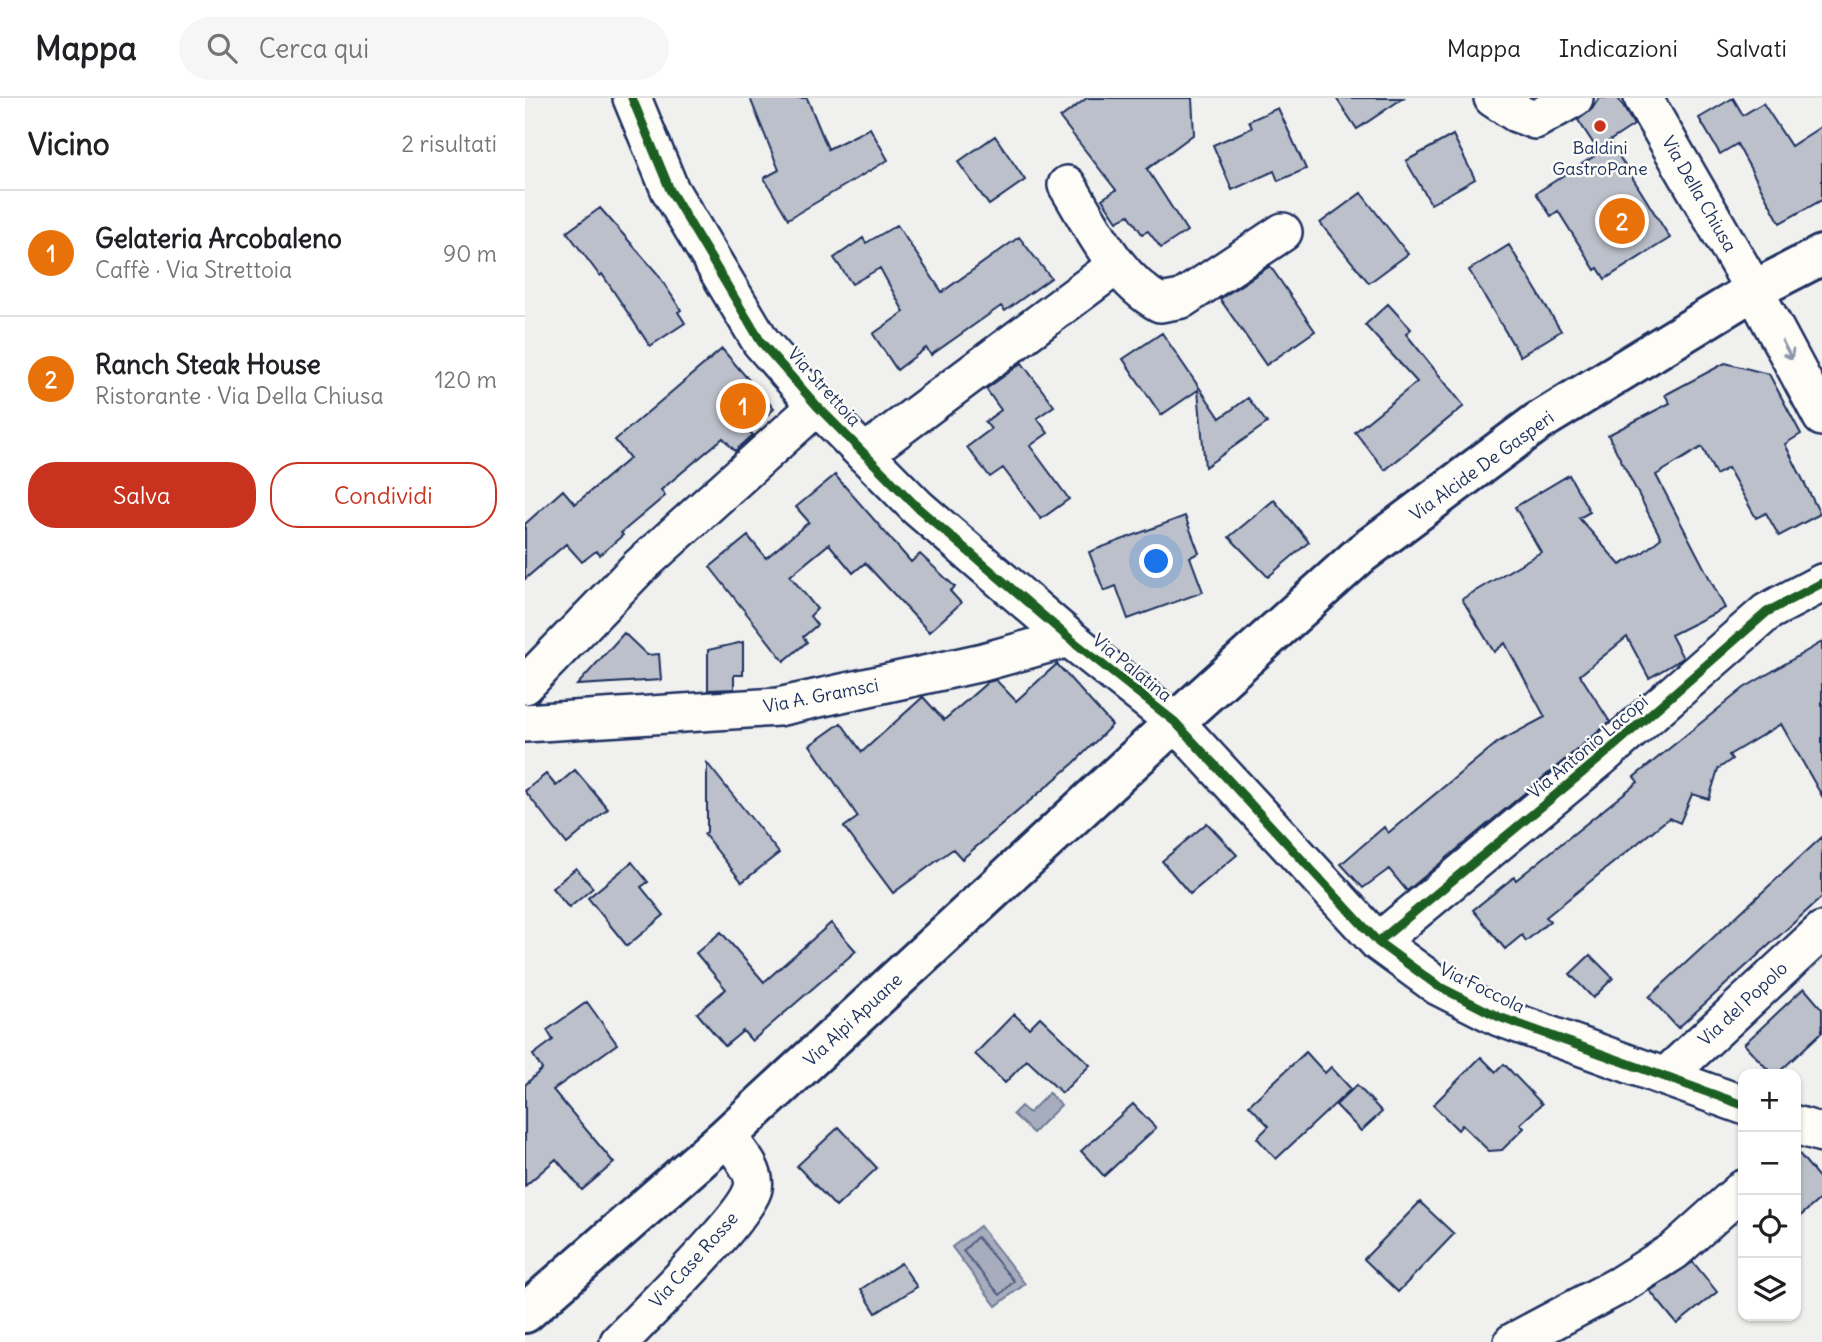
<!DOCTYPE html>
<html lang="it">
<meta charset="utf-8">
<style>
:root{--surface:#fff;--page:#f6f6f6;--text:#202124;--muted:#757577;--line:#e0e0e0;--accent:#c8321e}
body{margin:0;font-family:Delius,sans-serif;background:var(--page);color:var(--text)}
.controls{position:absolute;right:21px;bottom:21px;display:grid;overflow:hidden;border-radius:14px;box-shadow:0 2px 5px #0004}
.controls button{width:63px;height:63px;display:grid;place-items:center;padding:0;border:0;border-bottom:2px solid var(--line);background:var(--surface);color:var(--text);font:35px sans-serif}
.you{position:absolute;left:632px;top:464px;width:24px;height:24px;margin:-18px;border:5px solid #fff;border-radius:50%;background:#1a73e8;box-shadow:0 0 0 10px #1a73e833}
.badge{display:grid;place-items:center;width:46px;height:46px;border-radius:50%;background:var(--accent);color:#fff;font-size:23px;font-weight:700}
.pin{position:absolute;translate:-50% -50%;border:4px solid #fff;box-shadow:0 2px 7px #0006}
.list{margin:0;padding:0;list-style:none}
h2{display:flex;justify-content:space-between;align-items:center;height:91px;margin:0;padding:0 28px;font-size:30px}
h2 small{font-size:23px;font-weight:400;color:var(--muted)}
.list li{display:grid;grid-template-columns:46px 1fr auto;gap:21px;align-items:center;box-sizing:border-box;height:126px;padding:0 28px;border-top:2px solid var(--line)}
.list b{display:block;font-size:26px;white-space:nowrap}
.list p{margin:0;font-size:23px;white-space:nowrap;color:var(--muted)}
.list em{font-size:23px;font-style:normal;color:var(--muted)}
.actions{display:flex;gap:14px;padding:21px 28px}
.actions a{flex:1;padding:16px 0;border:2px solid var(--accent);border-radius:28px;text-align:center;font-size:24px;color:var(--accent)}
.actions .main{background:var(--accent);color:#fff}
.icon{flex:none;width:38px;height:38px;fill:none;stroke:currentColor;stroke-width:2;stroke-linecap:round;stroke-linejoin:round}
.map{position:relative;flex:none;width:1297px;height:1244px;overflow:hidden}
header{display:flex;align-items:center;gap:42px;box-sizing:border-box;height:98px;padding:0 35px;background:var(--surface);border-bottom:2px solid var(--line)}
header strong{font-size:33px}
nav{display:flex;gap:38px;margin-inline-start:auto;font-size:24px}
.search{width:490px;height:63px;background:var(--page);display:flex;align-items:center;gap:18px;box-sizing:border-box;padding:0 24px;border-radius:38px;color:var(--muted);font-size:26px}
main{display:flex}
aside{flex:1;background:var(--surface)}
.map>svg:first-child{display:block}
.water{fill:#a7adbd;stroke:#6f7b97;stroke-width:2}
.lines{fill:none;stroke-linecap:round;stroke-linejoin:round}
.shore{stroke:#536184;stroke-width:2}
.building{fill:#bbc0ca;stroke:#1b2f5e;stroke-width:2}
.street-casing{stroke:#1b2f5e;stroke-width:42}
.secondary-casing{stroke:#1b2f5e;stroke-width:44}
.street{stroke:#fdfcf7;stroke-width:37}
.secondary{stroke:#fdfcf7;stroke-width:38}
.cycleway-casing{stroke:#fdfcf7;stroke-width:13}
.cycleway{stroke:#1b5e20;stroke-width:9}
.oneway{stroke:#8c96aa}
.poi-dot{fill:#c8321e;stroke:#fdfcf7;stroke-width:2.5}
.labels{text-anchor:middle;stroke-width:5;stroke-linejoin:round;paint-order:stroke}
.poi-label{font-size:18px;fill:#1b2f5e;stroke:#fdfcf7}
.street-label{font-size:18px;fill:#1b2f5e;stroke:#fdfcf7}
</style>
<header>
<strong>Mappa</strong>
<div class="search"><svg class="icon" aria-label="search" viewBox="0 0 24 24"><circle cx="10" cy="10" r="6"/><path d="M15 15l6 6"/></svg>Cerca qui</div>
<nav><a>Mappa</a><a>Indicazioni</a><a>Salvati</a></nav>
</header>
<main>
<aside>
<h2>Vicino<small>2 risultati</small></h2>
<ul class="list">
<li><span class="badge" style="background:#e8710a">1</span><div><b>Gelateria Arcobaleno</b><p>Caffè · Via Strettoia</p></div><em>90 m</em></li>
<li><span class="badge" style="background:#e8710a">2</span><div><b>Ranch Steak House</b><p>Ristorante · Via Della Chiusa</p></div><em>120 m</em></li>
</ul>
<div class="actions"><a class="main">Salva</a><a>Condividi</a></div>
</aside>
<div class="map">
<svg width="1297" height="1244" viewBox="0 0 1297 1244">
<rect width="100%" height="100%" fill="#f0f0ee"/>
<filter id="ink" filterUnits="userSpaceOnUse"><feTurbulence type="fractalNoise" baseFrequency=".0143" numOctaves="2"/><feDisplacementMap in="SourceGraphic" scale="14" xChannelSelector="R" yChannelSelector="G"/><feConvolveMatrix kernelMatrix="1 2 1 2 8 2 1 2 1" color-interpolation-filters="sRGB"/></filter>
<g filter="url(#ink)">
<path class="water" d="M 524,995 L 536,1007 L 508,1035 L 488,1016 L 496,1008 L 504,1015 Z
M 455,1128 L 500,1186 L 471,1208 L 427,1149 Z"/>
<g class="lines">
<path class="shore" d="M 452,1139 L 489,1183 L 475,1197 L 438,1153 Z"/>
</g>
<path class="building" d="M 225,0 L 282,0 L 303,51 L 345,30 L 363,62 L 263,121 L 239,80 L 254,72 Z
M 562,0 L 667,0 L 669,36 L 622,71 L 662,133 L 636,150 L 623,133 L 617,136 L 604,117 L 592,123 L 577,101 L 591,92 L 535,20 Z
M 811,0 L 878,0 L 832,31 Z
M 1074,0 L 1093,0 L 1109,27 L 1072,51 L 1053,22 L 1067,11 Z
M 1208,0 L 1218,17 L 1238,5 L 1266,48 L 1297,28 L 1297,102 L 1255,125 L 1212,46 L 1195,56 L 1174,20 Z
M 753,10 L 781,71 L 753,83 L 749,73 L 707,92 L 688,47 L 727,30 L 724,23 Z
M 928,37 L 950,81 L 906,106 L 881,63 Z
M 470,38 L 500,82 L 464,107 L 433,64 Z
M 1087,47 L 1145,140 L 1080,181 L 1073,170 L 1070,172 L 1033,113 L 1026,118 L 1011,95 Z
M 836,95 L 883,156 L 844,185 L 795,125 Z
M 75,110 L 132,175 L 156,212 L 153,214 L 160,225 L 125,248 L 77,176 L 75,178 L 42,134 Z
M 372,127 L 417,194 L 494,139 L 526,180 L 480,213 L 476,208 L 406,257 L 401,250 L 372,272 L 348,236 L 379,214 L 355,170 L 327,186 L 309,160 L 338,140 L 341,145 Z
M 984,147 L 1036,233 L 995,258 L 944,172 Z
M 745,168 L 790,233 L 741,267 L 695,201 Z
M 863,206 L 886,231 L 881,236 L 939,308 L 860,372 L 830,334 L 892,284 L 840,227 Z
M 637,235 L 695,320 L 723,300 L 742,325 L 680,369 L 673,292 L 636,317 L 598,261 Z
M 197,251 L 249,311 L 224,333 L 228,337 L 210,353 L 198,340 L 136,392 L 140,398 L 96,435 L 98,437 L 75,457 L 71,453 L 57,464 L 41,446 L 0,481 L 0,426 L 38,392 L 50,406 L 105,360 L 90,342 Z
M 497,265 L 529,308 L 512,320 L 523,335 L 505,348 L 544,401 L 516,421 L 478,370 L 465,379 L 442,349 L 466,331 L 460,324 L 476,312 L 461,291 Z
M 1200,265 L 1244,276 L 1276,336 L 1260,346 L 1295,416 L 1254,438 L 1241,415 L 1231,420 L 1203,370 L 1191,377 L 1177,349 L 1131,377 L 1200,510 L 1146,537 L 1158,560 L 1124,580 L 1102,539 L 1055,577 L 1085,624 L 882,793 L 864,771 L 838,790 L 816,766 L 859,729 L 863,735 L 973,644 L 1020,619 L 980,545 L 969,554 L 937,501 L 1016,454 L 990,409 L 1044,377 L 1065,414 L 1054,420 L 1095,467 L 1116,456 L 1136,440 L 1083,337 L 1145,305 L 1140,297 Z
M 310,377 L 386,464 L 395,456 L 430,489 L 425,493 L 436,505 L 404,534 L 340,465 L 328,475 L 304,446 L 265,478 L 292,511 L 285,518 L 292,527 L 278,539 L 282,544 L 259,563 L 185,469 L 223,438 L 241,460 L 284,424 L 271,409 Z
M 749,402 L 784,444 L 743,479 L 704,439 Z
M 660,418 L 674,455 L 665,459 L 678,494 L 603,521 L 591,488 L 579,493 L 564,454 Z
M 99,535 L 122,557 L 134,556 L 136,582 L 52,587 Z
M 218,544 L 218,577 L 209,577 L 209,591 L 183,592 L 183,552 Z
M 1297,544 L 1297,698 L 1256,626 L 1204,657 L 1207,661 L 1193,671 L 1184,701 L 1167,696 L 1155,725 L 1144,720 L 1021,819 L 1025,823 L 1001,843 L 997,837 L 980,851 L 948,812 L 989,779 L 991,782 L 1113,684 L 1109,679 L 1219,590 Z
M 532,566 L 587,627 L 549,665 L 437,761 L 428,751 L 368,795 L 319,729 L 333,719 L 285,647 L 316,625 L 337,654 L 398,599 L 419,622 L 463,584 L 471,582 L 491,603 Z
M 182,665 L 254,755 L 217,784 L 179,736 L 182,734 Z
M 50,672 L 83,711 L 42,746 L 0,693 L 21,676 L 31,688 Z
M 682,725 L 712,757 L 665,796 L 637,763 Z
M 1297,739 L 1297,799 L 1153,930 L 1124,899 Z
M 107,764 L 123,784 L 116,789 L 139,817 L 102,848 L 63,800 Z
M 51,770 L 68,790 L 44,810 L 27,790 Z
M 306,825 L 331,853 L 227,943 L 218,933 L 200,948 L 172,915 L 201,891 L 171,855 L 196,834 L 239,884 Z
M 1065,857 L 1088,880 L 1068,900 L 1045,876 Z
M 1279,890 L 1297,911 L 1297,934 L 1252,976 L 1247,976 L 1219,946 Z
M 62,904 L 92,946 L 28,992 L 89,1065 L 57,1092 L 31,1061 L 0,1088 L 0,987 L 17,971 L 8,957 L 28,942 L 22,932 Z
M 489,916 L 504,930 L 515,919 L 565,967 L 537,995 L 502,962 L 480,985 L 450,956 Z
M 781,954 L 800,975 L 806,969 L 826,991 L 751,1061 L 732,1040 L 744,1028 L 724,1007 Z
M 956,959 L 971,974 L 979,966 L 1017,1006 L 995,1026 L 999,1030 L 977,1052 L 964,1053 L 937,1027 L 933,1032 L 908,1007 Z
M 832,987 L 857,1014 L 836,1033 L 811,1007 Z
M 608,1006 L 631,1030 L 579,1078 L 556,1053 Z
M 314,1029 L 352,1070 L 311,1109 L 272,1068 Z
M 1271,1052 L 1297,1083 L 1297,1099 L 1271,1122 Z
M 895,1104 L 929,1136 L 873,1194 L 839,1161 Z
M 1168,1164 L 1192,1194 L 1152,1226 L 1125,1193 Z
M 376,1165 L 392,1189 L 351,1215 L 336,1191 Z"/>
<g class="lines">
<defs>
<path id="street" d="M 107,0 L 145,92 L 236,244 L 292,308 L 393,410 L 544,540 L 650,624 L 853,844 L 913,888 L 974,919 L 1218,1007
M 968,0 L 991,15 L 1010,22 L 1049,0
M 1118,0 L 1229,192 L 1297,319
M 542,87 C 568,129 591,181 635,205 L 657,201 L 758,134
M 339,356 L 592,167
M 0,587 L 113,470 L 292,308
M 0,625 L 253,609 L 458,564 L 544,540
M 853,844 L 1074,661 L 1242,514 L 1297,485
M 1140,979 L 1297,833
M 1271,1027 L 1297,1035
M 94,1244 C 119,1218 222,1118 228,1090 C 232,1072 211,1052 202,1038
M 988,1244 L 1095,1187 L 1149,1153 L 1218,1091"/>
<path id="secondary" d="M 0,1215 L 202,1038 L 650,624 L 836,456 L 1013,324 L 1229,192 L 1297,157"/>
</defs>
<use href="#street" class="street-casing"/>
<use href="#secondary" class="secondary-casing"/>
<use href="#street" class="street"/>
<use href="#secondary" class="secondary"/>
<defs>
<path id="cycleway" d="M 107,0 L 145,92 L 236,244 L 292,308 L 393,410 L 544,540 L 650,624 L 853,844 L 913,888 L 974,919 L 1218,1007
M 853,844 L 1074,661 L 1242,514 L 1297,485"/>
</defs>
<use href="#cycleway" class="cycleway-casing"/>
<use href="#cycleway" class="cycleway"/>
</g>
<defs><path id="oneway-shaft" d="M-6 0H5M1.5-3L5.5 0L1.5 3" fill="none" stroke-width="1.6" stroke-linecap="round" stroke-linejoin="round" transform="scale(1.75)"/></defs>
<use class="oneway" href="#oneway-shaft" transform="translate(1262 252) rotate(62)"/>
</g>
<circle class="poi-dot" cx="1075" cy="28" r="7"/>
<g class="labels">
<g class="poi-label">
<text x="1075" y="56">Baldini<tspan x="1075" dy="21">GastroPane</tspan></text>
</g>
<g class="street-label">
<text transform="translate(1174 96) rotate(60)" y="6">Via Della Chiusa</text>
<text transform="translate(299 289) rotate(48)" y="6">Via Strettoia</text>
<text transform="translate(957 368) rotate(-36)" y="6">Via Alcide De Gasperi</text>
<text transform="translate(607 570) rotate(39)" y="6">Via Palatina</text>
<text transform="translate(296 598) rotate(-11)" y="6">Via A. Gramsci</text>
<text transform="translate(1063 649) rotate(-40)" y="6">Via Antonio Lacopi</text>
<text transform="translate(957 890) rotate(26)" y="6">Via Foccola</text>
<text transform="translate(1218 906) rotate(-43)" y="6">Via del Popolo</text>
<text transform="translate(328 922) rotate(-43)" y="6">Via Alpi Apuane</text>
<text transform="translate(169 1162) rotate(-48)" y="6">Via Case Rosse</text>
</g>
</g>
</svg>
<div class="controls">
<button>+</button>
<button>−</button>
<button><svg class="icon" aria-label="locate" viewBox="0 0 24 24"><circle cx="12" cy="12" r="6"/><path d="M12 2v4M12 18v4M2 12h4M18 12h4"/></svg></button>
<button><svg class="icon" aria-label="layers" viewBox="0 0 24 24"><path d="M12 4l9 5-9 5-9-5zM3 14l9 5 9-5"/></svg></button>
</div>
<div class="you"></div>
<div class="pin badge" style="left:218px;top:308px;background:#e8710a">1</div>
<div class="pin badge" style="left:1097px;top:123px;background:#e8710a">2</div>
</div>
</main>
